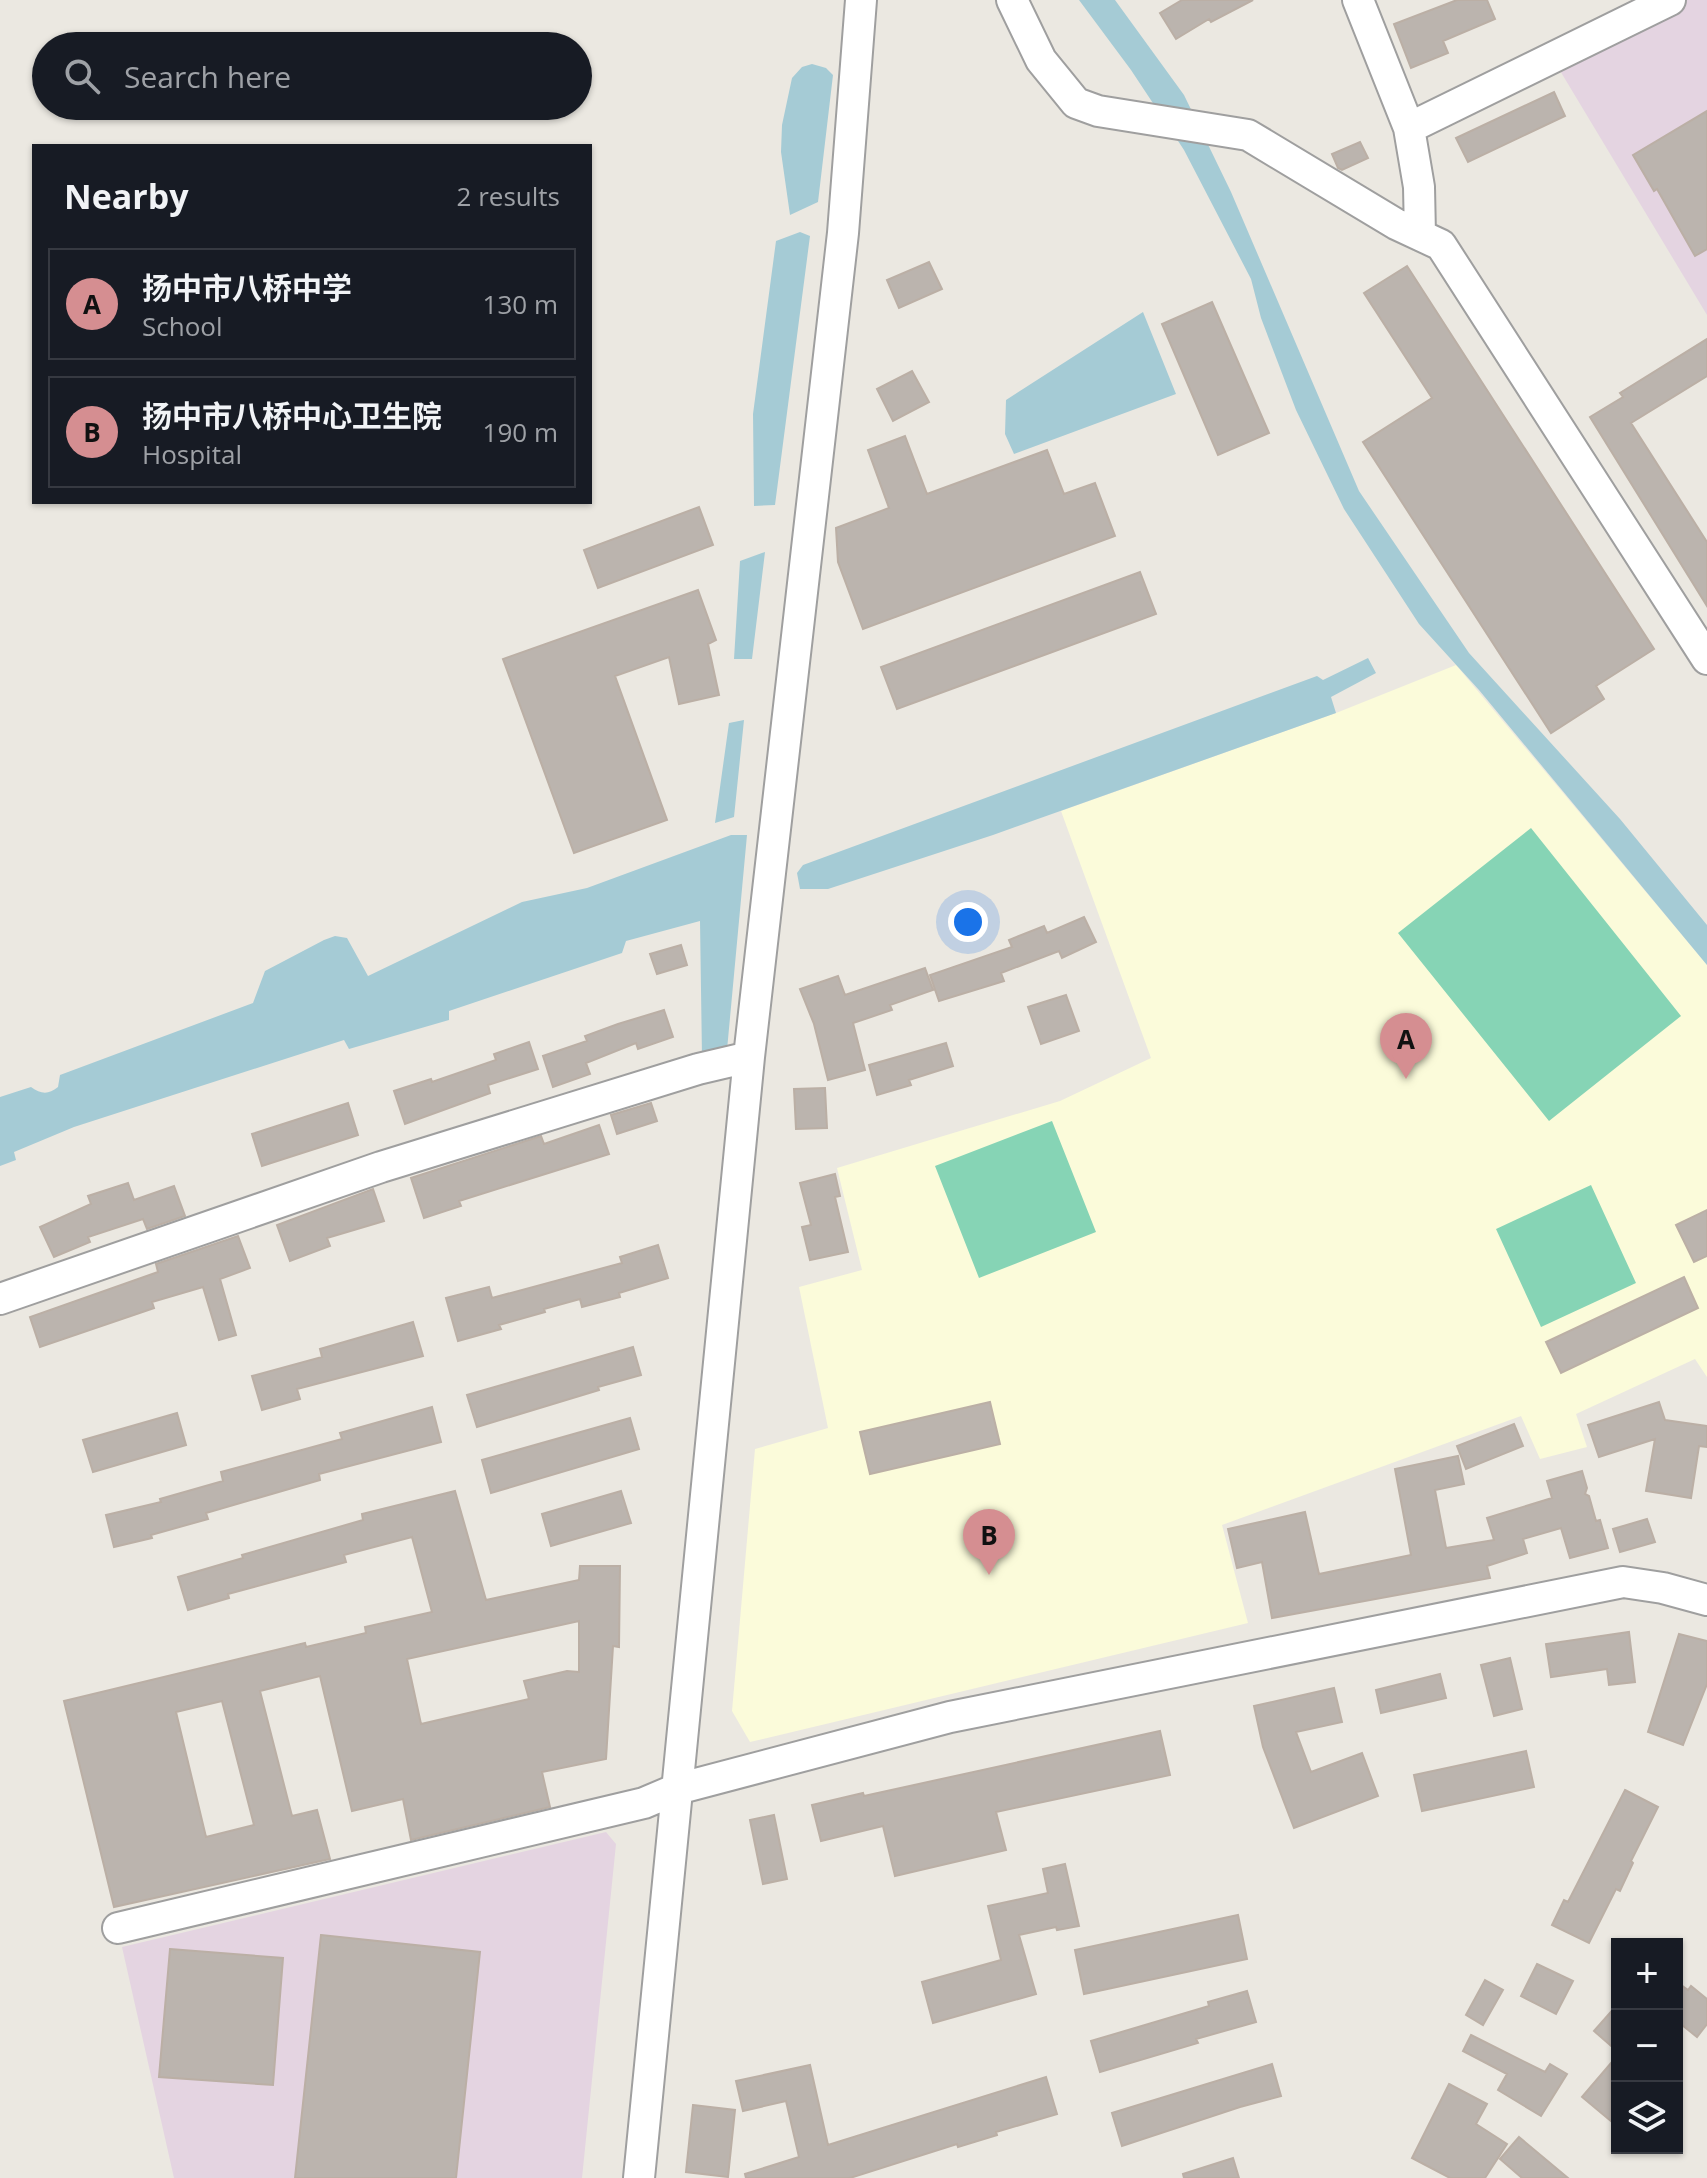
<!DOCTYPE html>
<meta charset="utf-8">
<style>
:root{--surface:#171b24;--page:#242831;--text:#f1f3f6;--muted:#9ea1a6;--line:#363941;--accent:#d58e91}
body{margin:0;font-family:"Open Sans","Noto Sans SC",sans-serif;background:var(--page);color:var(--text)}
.controls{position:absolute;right:24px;bottom:24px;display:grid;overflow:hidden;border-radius:0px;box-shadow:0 2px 6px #0004}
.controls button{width:72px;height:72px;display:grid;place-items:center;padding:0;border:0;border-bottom:2px solid var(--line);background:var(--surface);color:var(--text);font:40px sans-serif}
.you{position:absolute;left:968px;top:922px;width:28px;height:28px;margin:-20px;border:6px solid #fff;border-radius:50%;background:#1a73e8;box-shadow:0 0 0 12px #1a73e833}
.badge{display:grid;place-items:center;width:52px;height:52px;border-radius:50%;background:var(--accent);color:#111;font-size:26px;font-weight:700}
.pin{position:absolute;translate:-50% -66px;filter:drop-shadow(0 2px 4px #0008)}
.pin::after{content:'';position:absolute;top:42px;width:28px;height:24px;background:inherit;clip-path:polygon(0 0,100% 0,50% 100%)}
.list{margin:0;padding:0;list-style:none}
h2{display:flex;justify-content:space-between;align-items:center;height:104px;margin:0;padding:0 32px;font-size:34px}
h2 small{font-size:26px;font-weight:400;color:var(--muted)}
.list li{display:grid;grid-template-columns:52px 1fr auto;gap:24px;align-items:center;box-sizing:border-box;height:112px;margin:0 16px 16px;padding:0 16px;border:2px solid var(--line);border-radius:0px}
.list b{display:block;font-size:30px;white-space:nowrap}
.list p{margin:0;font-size:26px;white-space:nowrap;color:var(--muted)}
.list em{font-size:26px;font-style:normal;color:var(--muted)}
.icon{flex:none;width:44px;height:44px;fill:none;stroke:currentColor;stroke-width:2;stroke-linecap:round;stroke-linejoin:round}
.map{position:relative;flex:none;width:1707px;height:2178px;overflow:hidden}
.search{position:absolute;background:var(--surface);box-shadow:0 2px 6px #0004;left:32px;top:32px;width:560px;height:88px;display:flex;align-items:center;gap:20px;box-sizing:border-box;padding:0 28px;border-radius:44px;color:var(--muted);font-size:30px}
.panel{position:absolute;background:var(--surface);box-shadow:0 2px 6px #0004;left:32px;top:144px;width:560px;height:360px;border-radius:0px}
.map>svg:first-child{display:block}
.industrial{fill:#e4d4e1}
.education{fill:#fbfbda}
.pitch{fill:#86d4b5}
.water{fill:#a5cbd5}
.building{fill:#bbb4ae;stroke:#bbafa5;stroke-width:2;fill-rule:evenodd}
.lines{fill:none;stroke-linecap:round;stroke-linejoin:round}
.minor-casing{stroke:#9f9f9f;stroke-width:34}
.minor{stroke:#fff;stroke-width:30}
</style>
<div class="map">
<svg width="1707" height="2178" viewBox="0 0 1707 2178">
<rect width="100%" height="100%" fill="#ebe8e1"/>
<path class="industrial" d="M 1682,0 L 1707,0 L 1707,315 L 1559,69 Z
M 606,1832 L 616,1844 L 582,2178 L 174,2178 L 122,1947 Z"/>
<path class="education" d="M 1456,665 L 1707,965 L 1707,1377 L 1695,1359 L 1576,1414 L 1587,1447 L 1540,1459 L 1521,1416 L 1222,1525 L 1248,1623 L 750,1742 L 732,1711 L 755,1449 L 828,1428 L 799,1287 L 862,1270 L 837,1168 L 1060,1101 L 1151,1058 L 1061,811 L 1336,713 Z"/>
<path class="pitch" d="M 1531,828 L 1681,1016 L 1549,1121 L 1398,933 Z
M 1052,1121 L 1096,1232 L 979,1278 L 935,1166 Z
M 1591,1185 L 1636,1283 L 1541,1327 L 1496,1229 Z"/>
<path class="water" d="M 1079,0 L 1115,0 L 1184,95 L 1231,192 L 1359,491 L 1469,653 L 1620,819 L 1707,925 L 1707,965 L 1479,690 L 1419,624 L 1344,509 L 1296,410 L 1261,318 L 1251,279 L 1184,150 L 1131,70 Z
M 812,64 L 826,68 L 833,75 L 818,202 L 790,215 L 781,152 L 782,125 L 792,78 L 802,67 Z
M 800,232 L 810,236 L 775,505 L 754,506 L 753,414 L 776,241 Z
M 1143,312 L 1176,394 L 1014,454 L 1005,434 L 1006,400 Z
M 765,552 L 752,659 L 734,659 L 740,561 Z
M 1368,658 L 1376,673 L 1331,697 L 1336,713 L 993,835 L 828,889 L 800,889 L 797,873 L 803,865 L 1317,676 L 1323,680 Z
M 744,720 L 734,817 L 715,823 L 729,723 Z
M 731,835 L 747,835 L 727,1050 L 702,1057 L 700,921 L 626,941 L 622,953 L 449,1011 L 449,1020 L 349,1049 L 344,1040 L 74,1127 L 14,1152 L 16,1160 L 0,1166 L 0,1097 L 31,1087 C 41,1094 48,1095 58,1087 L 60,1075 L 253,1003 L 265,971 L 324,940 L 335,936 L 347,938 L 368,976 L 522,902 L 587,888 Z"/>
<path class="building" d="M 1182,0 L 1253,0 L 1211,22 L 1209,19 L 1176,39 L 1160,13 Z
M 1457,0 L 1487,0 L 1495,19 L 1443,41 L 1448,53 L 1411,68 L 1394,24 Z
M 1554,92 L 1565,116 L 1468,162 L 1456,138 Z
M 1707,111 L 1707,249 L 1695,256 L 1657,189 L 1654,191 L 1633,155 Z
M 1360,142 L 1368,158 L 1342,170 L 1338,168 L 1332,154 Z
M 929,262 L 942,289 L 899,308 L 887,280 Z
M 1407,266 L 1654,649 L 1596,686 L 1604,699 L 1551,733 L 1363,442 L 1432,398 L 1364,293 Z
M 1212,302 L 1269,433 L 1218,455 L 1162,324 Z
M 1707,339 L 1707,376 L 1631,423 L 1707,542 L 1707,606 L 1590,417 L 1623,397 L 1620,393 Z
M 912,371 L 929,402 L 893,421 L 877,389 Z
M 905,436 L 927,494 L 1047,450 L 1064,494 L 1095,483 L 1115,536 L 863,629 L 838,562 L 836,528 L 889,508 L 868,450 Z
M 699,507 L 713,545 L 598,588 L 584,550 Z
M 1140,572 L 1156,614 L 897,709 L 881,667 Z
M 698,590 L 716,640 L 708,644 L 719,695 L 679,704 L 669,657 L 615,676 L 667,820 L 574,853 L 503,659 Z
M 1084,917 L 1096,942 L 1062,958 L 1059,951 L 1001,973 L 1004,981 L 939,1001 L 930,975 L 1012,947 L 1009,940 L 1044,926 L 1047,933 Z
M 681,945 L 687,965 L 657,974 L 650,954 Z
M 925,968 L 933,990 L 890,1005 L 892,1010 L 853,1023 L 865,1070 L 828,1080 L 814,1024 L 800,989 L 838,976 L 845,995 Z
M 1066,995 L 1079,1031 L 1041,1044 L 1028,1007 Z
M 664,1010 L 673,1037 L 638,1049 L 636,1043 L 586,1063 L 590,1074 L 553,1087 L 543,1056 L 587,1041 L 585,1036 L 618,1024 Z
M 529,1042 L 538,1069 L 488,1085 L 490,1093 L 405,1124 L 394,1091 L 431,1079 L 432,1082 L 496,1060 L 494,1054 Z
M 946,1043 L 953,1066 L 909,1080 L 911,1085 L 877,1095 L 869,1065 Z
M 825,1088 L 827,1128 L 796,1129 L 794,1089 Z
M 348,1103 L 358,1135 L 262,1166 L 252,1134 Z
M 651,1103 L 657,1121 L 617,1134 L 611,1115 Z
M 599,1125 L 609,1154 L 459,1201 L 461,1206 L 424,1218 L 411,1178 L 541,1136 L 544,1144 Z
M 835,1174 L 840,1196 L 835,1197 L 848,1252 L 810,1260 L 802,1227 L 811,1225 L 800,1183 Z
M 128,1183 L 134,1200 L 174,1186 L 185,1216 L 147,1229 L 143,1219 L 88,1237 L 90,1242 L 54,1257 L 40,1227 L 91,1204 L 88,1196 Z
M 373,1189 L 384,1221 L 327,1238 L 330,1246 L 290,1261 L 277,1225 Z
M 1707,1210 L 1707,1256 L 1694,1262 L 1676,1225 Z
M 238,1236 L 250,1268 L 220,1279 L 236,1335 L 219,1340 L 203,1287 L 152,1302 L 154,1308 L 40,1347 L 30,1317 L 158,1272 L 156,1264 Z
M 658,1245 L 668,1278 L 619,1293 L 620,1297 L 582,1307 L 580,1299 L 544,1309 L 545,1312 L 499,1325 L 501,1329 L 458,1341 L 446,1298 L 489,1287 L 492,1298 L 622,1263 L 620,1257 Z
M 1684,1277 L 1698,1308 L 1561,1373 L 1546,1342 Z
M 413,1322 L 423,1356 L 297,1389 L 300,1399 L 262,1410 L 252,1376 L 322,1357 L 320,1349 Z
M 633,1347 L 641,1375 L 598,1387 L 599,1390 L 477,1427 L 467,1395 Z
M 990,1402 L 1000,1444 L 870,1474 L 860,1432 Z
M 1659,1402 L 1665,1420 L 1707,1426 L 1707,1447 L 1699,1446 L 1691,1498 L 1646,1491 L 1655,1439 L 1599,1457 L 1588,1425 Z
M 432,1407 L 441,1442 L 319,1474 L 320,1480 L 206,1513 L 208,1519 L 151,1535 L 152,1538 L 114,1547 L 106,1515 L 161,1502 L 160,1499 L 223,1481 L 221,1472 L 342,1439 L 340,1433 Z
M 177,1413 L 186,1445 L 93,1472 L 83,1440 Z
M 630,1418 L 639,1449 L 491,1493 L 482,1460 Z
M 1514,1424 L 1523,1446 L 1466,1469 L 1457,1446 Z
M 1458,1456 L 1464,1484 L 1435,1490 L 1446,1548 L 1494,1540 L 1487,1518 L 1552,1498 L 1547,1481 L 1582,1471 L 1587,1488 L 1585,1494 L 1589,1496 L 1596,1521 L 1600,1520 L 1608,1548 L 1570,1558 L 1561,1528 L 1523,1539 L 1527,1553 L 1487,1566 L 1490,1578 L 1272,1618 L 1262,1562 L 1237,1568 L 1228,1529 L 1305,1512 L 1319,1574 L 1411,1555 L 1395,1469 Z
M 455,1491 L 486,1600 L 579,1580 L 580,1566 L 620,1566 L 619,1647 L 613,1646 L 606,1759 L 542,1772 L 550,1807 L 411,1840 L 403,1799 L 352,1811 L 320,1676 L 260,1691 L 292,1816 L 317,1810 L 330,1859 L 114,1907 L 64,1701 L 305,1643 L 306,1647 L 366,1633 L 365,1627 L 432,1612 L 412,1537 L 344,1555 L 346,1562 L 228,1594 L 229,1598 L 188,1610 L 178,1577 L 243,1558 L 242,1555 L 363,1520 L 362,1514 ZM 579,1621 L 579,1672 L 567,1671 L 524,1681 L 529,1699 L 421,1724 L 407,1659 ZM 222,1701 L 254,1825 L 206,1837 L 176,1712 Z
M 621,1491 L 631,1523 L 551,1546 L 542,1514 Z
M 1647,1519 L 1655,1542 L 1620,1552 L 1613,1529 Z
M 1629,1632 L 1635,1682 L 1609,1685 L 1607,1669 L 1551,1677 L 1546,1644 Z
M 1679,1634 L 1707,1641 L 1707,1684 L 1683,1745 L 1648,1732 Z
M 1510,1658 L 1522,1709 L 1494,1716 L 1481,1665 Z
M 1440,1674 L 1446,1698 L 1381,1713 L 1376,1690 Z
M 1334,1688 L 1342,1722 L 1296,1732 L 1311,1772 L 1362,1753 L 1378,1796 L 1294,1828 L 1263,1747 L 1254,1706 Z
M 1160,1731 L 1170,1775 L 996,1812 L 1006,1850 L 895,1876 L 883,1826 L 821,1841 L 812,1805 L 863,1793 L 864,1796 Z
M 1526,1751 L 1534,1787 L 1422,1811 L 1414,1775 Z
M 1625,1790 L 1658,1807 L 1631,1861 L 1633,1863 L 1620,1891 L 1616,1889 L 1589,1943 L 1552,1925 L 1564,1900 L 1568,1902 Z
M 774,1815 L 787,1879 L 763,1884 L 750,1820 Z
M 1065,1864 L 1079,1926 L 1057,1930 L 1056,1927 L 1019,1935 L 1036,1994 L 933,2023 L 922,1982 L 1001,1960 L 988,1906 L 1048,1893 L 1043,1869 Z
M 1238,1915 L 1247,1959 L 1084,1994 L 1075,1950 Z
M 321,1935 L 480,1952 L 456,2178 L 295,2178 Z
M 170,1949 L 283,1958 L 273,2085 L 159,2077 Z
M 1537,1964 L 1573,1981 L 1556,2014 L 1521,1996 Z
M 1485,1980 L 1503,1990 L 1483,2025 L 1466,2015 Z
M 1677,1982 L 1688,1990 L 1691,1986 L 1707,1999 L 1707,2024 L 1697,2037 L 1677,2021 Z
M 1247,1991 L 1256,2022 L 1196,2039 L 1198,2043 L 1100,2072 L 1091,2041 L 1209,2006 L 1208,2002 Z
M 1617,2005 L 1617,2051 L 1594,2031 Z
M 1471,2035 L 1545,2072 L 1550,2064 L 1567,2074 L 1541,2116 L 1498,2090 L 1507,2074 L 1463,2051 Z
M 1617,2056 L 1617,2126 L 1582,2097 Z
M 1272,2064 L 1281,2096 L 1240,2107 L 1122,2146 L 1112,2113 Z
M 810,2065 L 828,2145 L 1046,2077 L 1057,2114 L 996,2132 L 997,2135 L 958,2147 L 957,2144 L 850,2178 L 746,2178 L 745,2174 L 799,2157 L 786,2101 L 743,2111 L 736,2081 Z
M 1449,2084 L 1487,2104 L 1476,2124 L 1507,2144 L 1485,2178 L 1450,2178 L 1412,2158 Z
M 693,2105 L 735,2110 L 728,2177 L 686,2172 Z
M 1519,2137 L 1568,2178 L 1522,2178 L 1500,2159 Z
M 1233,2158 L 1239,2178 L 1184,2178 L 1183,2174 Z"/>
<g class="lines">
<defs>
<path id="minor" d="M 1012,0 L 1041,60 L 1076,103 L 1098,111 L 1248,135 L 1396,224 L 1441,245 L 1707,659
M 1358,0 L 1409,128 L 1419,187 L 1420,235
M 1409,128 L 1670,0
M 0,1299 L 381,1167 L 698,1069 L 749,1057
M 118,1928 L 644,1803 L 677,1789 L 950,1717 L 1623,1582 L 1663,1588 L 1707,1600
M 639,2178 L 749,1057 L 843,233 L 861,0"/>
</defs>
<use href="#minor" class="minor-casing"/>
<use href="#minor" class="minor"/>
</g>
</svg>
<div class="controls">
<button>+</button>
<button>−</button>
<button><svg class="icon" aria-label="layers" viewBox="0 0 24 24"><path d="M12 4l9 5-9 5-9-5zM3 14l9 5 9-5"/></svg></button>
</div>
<div class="you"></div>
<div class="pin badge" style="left:1406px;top:1079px">A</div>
<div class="pin badge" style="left:989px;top:1575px">B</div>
<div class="search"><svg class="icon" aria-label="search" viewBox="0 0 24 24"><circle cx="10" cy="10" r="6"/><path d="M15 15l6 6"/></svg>Search here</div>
<section class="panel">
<h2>Nearby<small>2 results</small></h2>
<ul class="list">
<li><span class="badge">A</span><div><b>扬中市八桥中学</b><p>School</p></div><em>130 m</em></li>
<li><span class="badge">B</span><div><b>扬中市八桥中心卫生院</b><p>Hospital</p></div><em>190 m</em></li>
</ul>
</section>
</div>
